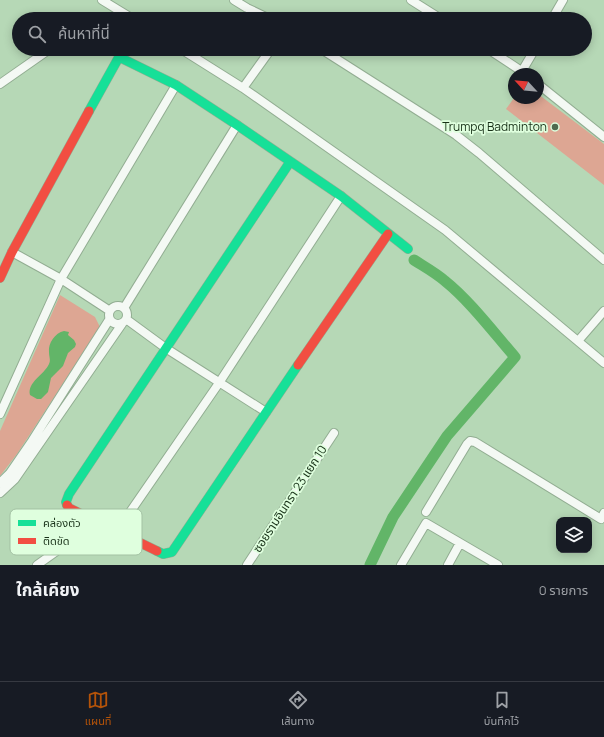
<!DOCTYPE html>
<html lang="th">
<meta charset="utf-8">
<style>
:root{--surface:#171b24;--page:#242831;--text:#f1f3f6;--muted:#9ea1a6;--line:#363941;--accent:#b45309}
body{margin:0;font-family:Manrope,"Noto Sans Thai",sans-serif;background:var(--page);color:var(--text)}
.controls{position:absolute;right:12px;bottom:12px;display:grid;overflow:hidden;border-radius:8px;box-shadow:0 2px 10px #0003}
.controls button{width:36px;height:36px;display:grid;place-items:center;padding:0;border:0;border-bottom:1px solid var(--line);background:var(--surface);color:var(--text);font:20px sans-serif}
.compass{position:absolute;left:508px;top:68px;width:36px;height:36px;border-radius:50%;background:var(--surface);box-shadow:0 2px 10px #0003;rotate:296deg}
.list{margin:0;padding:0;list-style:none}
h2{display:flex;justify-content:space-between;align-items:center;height:52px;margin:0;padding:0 16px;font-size:17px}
h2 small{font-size:13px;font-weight:400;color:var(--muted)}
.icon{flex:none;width:22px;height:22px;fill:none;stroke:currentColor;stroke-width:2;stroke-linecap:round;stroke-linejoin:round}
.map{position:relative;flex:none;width:604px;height:565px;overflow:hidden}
.search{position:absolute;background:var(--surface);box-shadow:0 2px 10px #0003;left:12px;right:12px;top:12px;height:44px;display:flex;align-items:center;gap:10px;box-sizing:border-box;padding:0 14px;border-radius:22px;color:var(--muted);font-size:15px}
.sheet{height:116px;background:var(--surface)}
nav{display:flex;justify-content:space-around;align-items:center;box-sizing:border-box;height:56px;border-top:1px solid var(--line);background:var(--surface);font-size:11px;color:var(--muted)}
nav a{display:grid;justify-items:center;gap:2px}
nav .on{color:var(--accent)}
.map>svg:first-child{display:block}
.green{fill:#dda693}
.water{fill:#62b568}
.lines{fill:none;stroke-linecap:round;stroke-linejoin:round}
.canal{stroke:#62b568;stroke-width:11}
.street-casing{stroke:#92ad92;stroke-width:10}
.fast-casing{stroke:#92ad92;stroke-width:10}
.jam-casing{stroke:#92ad92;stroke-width:10}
.street{stroke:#f4f9f4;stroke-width:8}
.fast{stroke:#16e098;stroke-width:9}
.jam{stroke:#f24e42;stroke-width:9}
.poi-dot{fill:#4f6b4f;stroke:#dfffde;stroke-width:1.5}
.labels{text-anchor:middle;stroke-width:3.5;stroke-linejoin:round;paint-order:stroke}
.poi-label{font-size:12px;fill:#183118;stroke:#dfffde;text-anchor:end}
.street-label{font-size:12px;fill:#183118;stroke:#dfffde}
.key{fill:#dfffde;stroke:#a3c1a3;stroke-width:1}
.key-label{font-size:11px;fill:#183118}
</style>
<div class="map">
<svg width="604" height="565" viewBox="0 0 604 565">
<rect width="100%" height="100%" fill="#b6d8b6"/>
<path class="green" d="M 538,94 L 604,144 L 604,185 L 506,109 L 514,98 L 538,98 Z
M 60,295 L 95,317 L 100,327 L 17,454 L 0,476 L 0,431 Z"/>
<path class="water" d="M 64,331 L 69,332 L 68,335 L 74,340 L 76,344 L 75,347 L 68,353 L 63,366 L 51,378 L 48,392 L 41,399 L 37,399 L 30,395 C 27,382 44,375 49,364 C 51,360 49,357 49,352 C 48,343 55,333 64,331 Z"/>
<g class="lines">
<path class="canal" d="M 370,565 L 393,517 L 447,436 L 515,357 C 494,333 470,301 445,281 C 436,273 425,267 414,260"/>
<defs>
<path id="street" d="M 102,0 L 133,19
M 234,0 L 247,8 L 270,19
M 411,0 L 441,19
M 552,19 L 563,0
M 181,49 L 243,88 L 445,230 L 604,363
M 321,49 L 456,135 L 479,153 L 604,260
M 488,49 L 526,74
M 522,71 L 535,49
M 0,84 L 50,49
M 538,84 L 604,137
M 243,88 L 271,49
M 12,252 L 61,279 L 110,311
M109 315a9 9 0 1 1 18 0a9 9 0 1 1-18 0Z
M 124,308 L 237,125
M 126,319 L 167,349 L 266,412
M 578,341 L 604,311
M 0,414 L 61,279 L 176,85
M 0,483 L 10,473 L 32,441 L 109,320
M 0,493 L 15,479 L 122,324
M 426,512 L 467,444 L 470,441 L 475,442 L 601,519 L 604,513
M 117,531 L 219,383 L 341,196
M 37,565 L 85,531
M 247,565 L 334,433
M 401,565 L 426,523 L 498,565
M 448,565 L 460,543"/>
<path id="fast" d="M 89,111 L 119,57 L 176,85 L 237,125 L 341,196 L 408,249
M 67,505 L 66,502 L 69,494 L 290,162
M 157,551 L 163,554 L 172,552 L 298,365"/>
<path id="jam" d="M 0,278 L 12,252 L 89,111
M 298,365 L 388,234
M 67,505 L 69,508 L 157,551"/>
</defs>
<use href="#street" class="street-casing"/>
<use href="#fast" class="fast-casing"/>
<use href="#jam" class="jam-casing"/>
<use href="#street" class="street"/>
<use href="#fast" class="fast"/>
<use href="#jam" class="jam"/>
</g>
<circle class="poi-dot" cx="555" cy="127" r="4"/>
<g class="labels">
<g class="poi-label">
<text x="547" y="131">Trumpq Badminton</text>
</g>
<g class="street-label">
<text transform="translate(290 499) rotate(-57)" y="4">ซอยรามอินทรา 23 แยก 10</text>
</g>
</g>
<rect x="10" y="509" width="132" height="46" rx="6" class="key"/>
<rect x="18" y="520" width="18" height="6" fill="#16e098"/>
<rect x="18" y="538" width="18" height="6" fill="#f24e42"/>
<g class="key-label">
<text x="43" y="527">คล่องตัว</text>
<text x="43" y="545">ติดขัด</text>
</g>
</svg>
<div class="controls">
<button><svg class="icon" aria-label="layers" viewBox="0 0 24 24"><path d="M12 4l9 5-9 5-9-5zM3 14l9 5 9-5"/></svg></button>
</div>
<svg class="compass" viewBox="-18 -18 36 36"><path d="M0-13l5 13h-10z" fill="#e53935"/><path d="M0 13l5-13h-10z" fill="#9ea1a6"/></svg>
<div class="search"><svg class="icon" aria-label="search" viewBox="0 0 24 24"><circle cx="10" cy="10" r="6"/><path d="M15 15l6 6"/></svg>ค้นหาที่นี่</div>
</div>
<section class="sheet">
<h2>ใกล้เคียง<small>0 รายการ</small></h2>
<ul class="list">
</ul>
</section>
<nav>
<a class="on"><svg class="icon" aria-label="map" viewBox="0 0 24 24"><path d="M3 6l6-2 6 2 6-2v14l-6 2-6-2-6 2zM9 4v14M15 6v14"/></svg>แผนที่</a>
<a><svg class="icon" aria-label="directions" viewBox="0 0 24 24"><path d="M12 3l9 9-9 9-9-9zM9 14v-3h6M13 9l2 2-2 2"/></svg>เส้นทาง</a>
<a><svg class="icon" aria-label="saved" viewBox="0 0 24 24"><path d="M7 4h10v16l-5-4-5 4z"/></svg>บันทึกไว้</a>
</nav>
